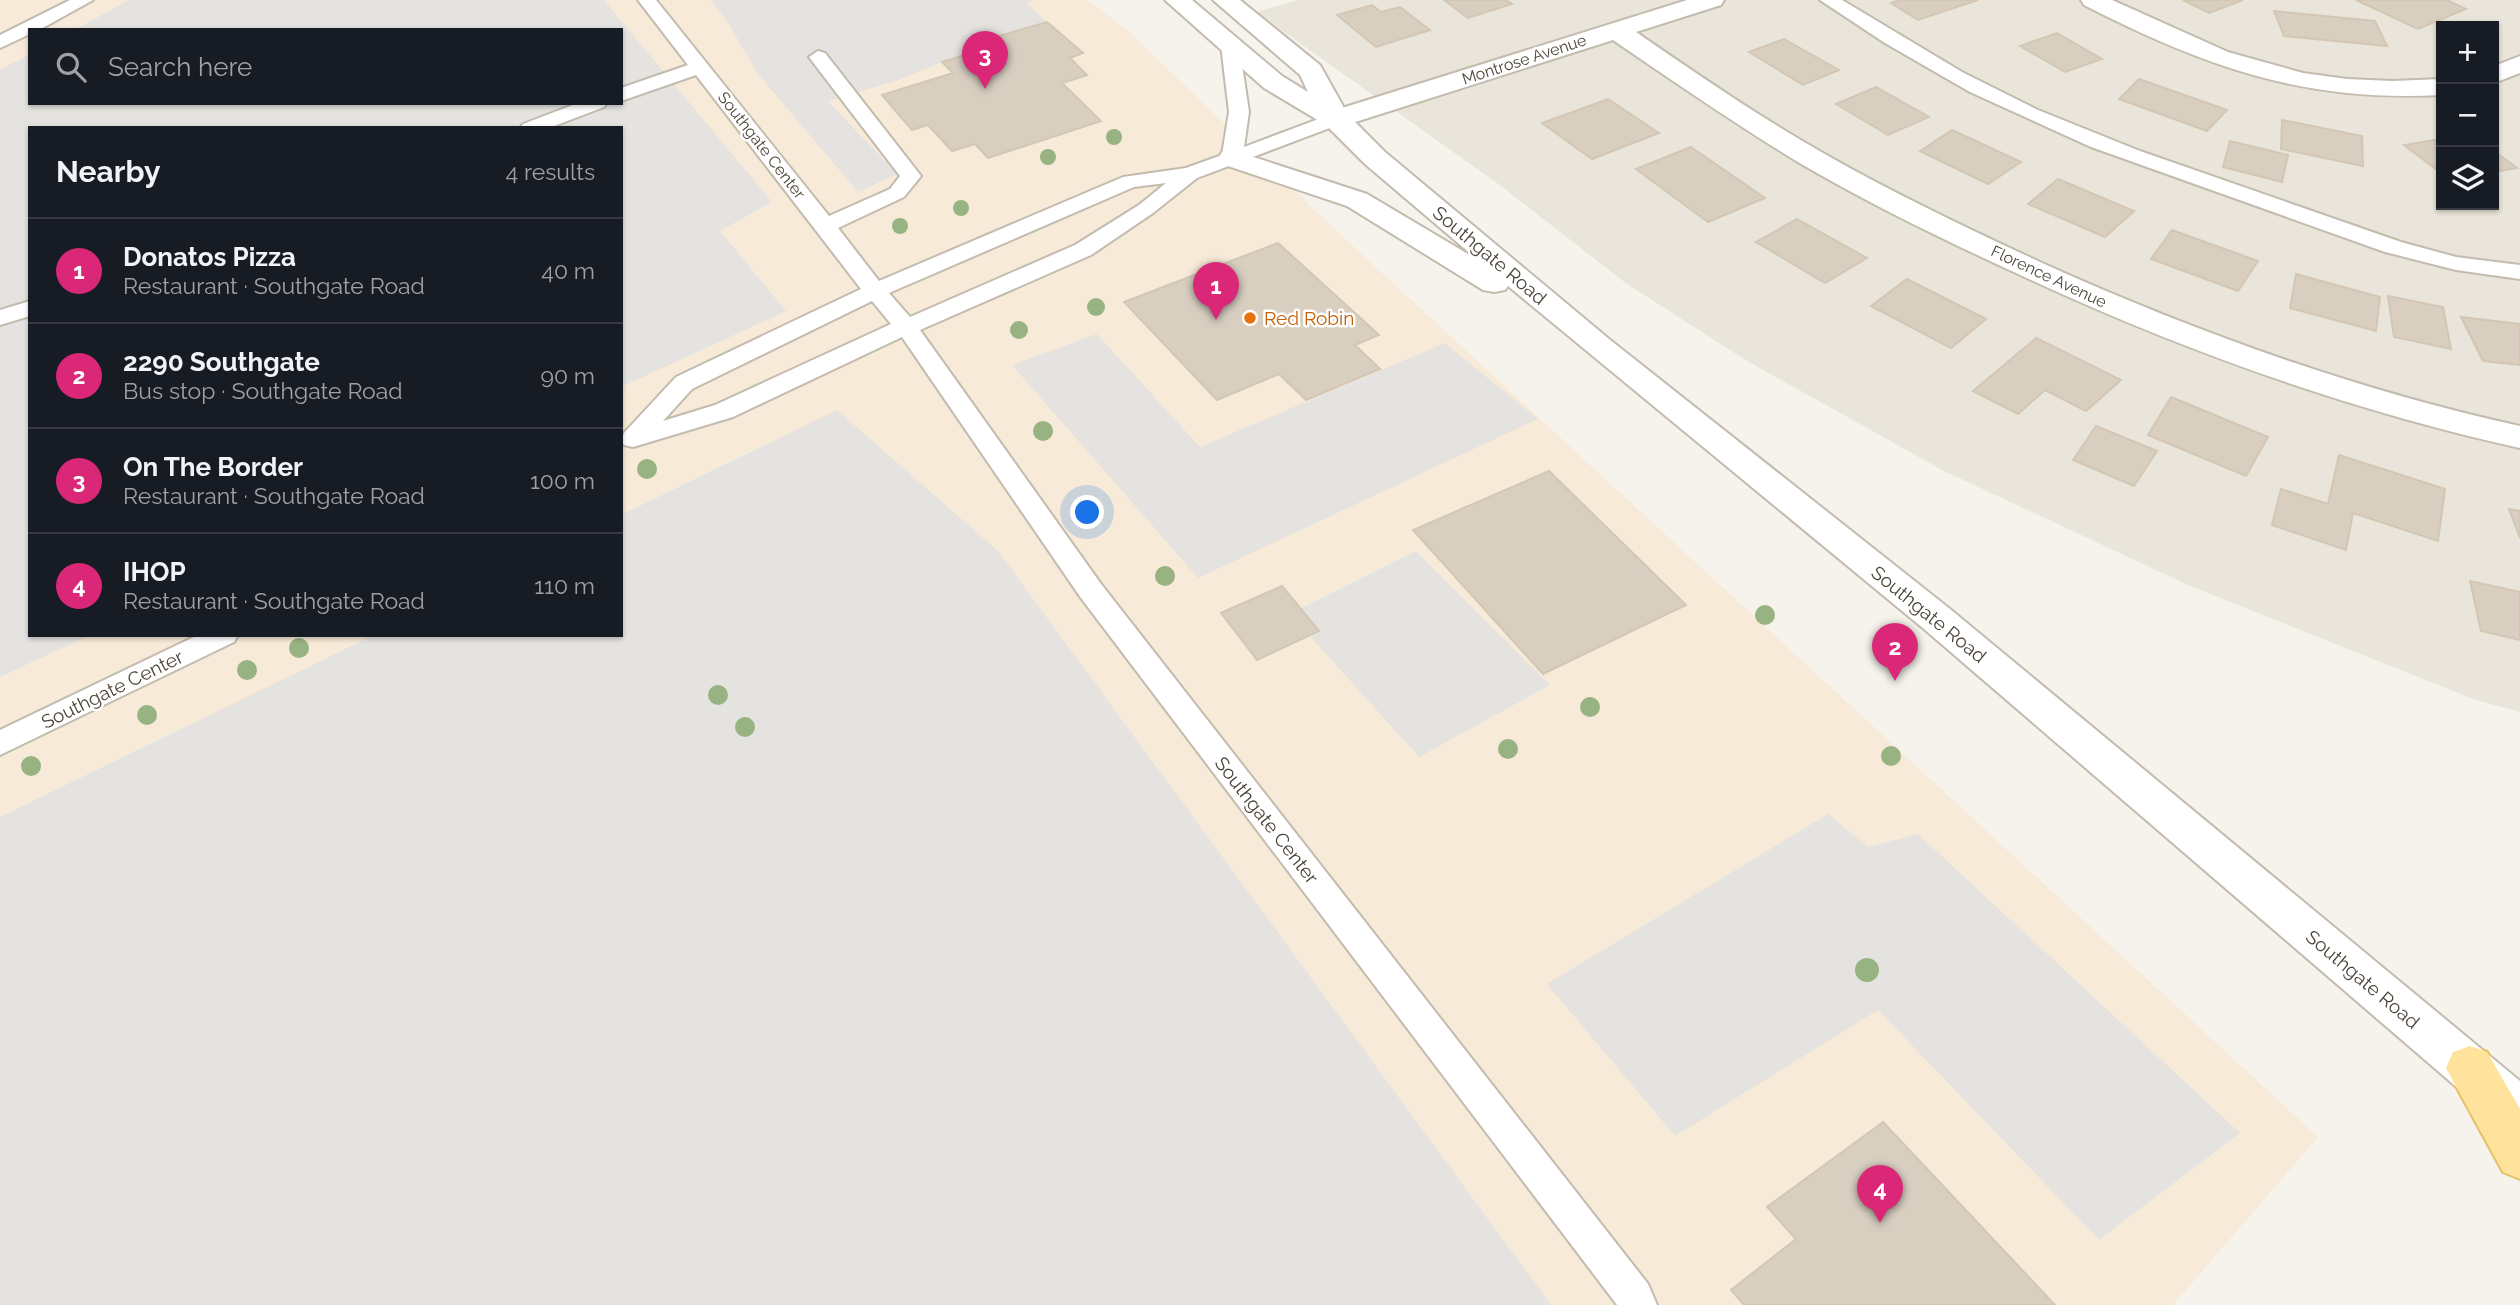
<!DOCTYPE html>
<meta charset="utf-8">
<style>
:root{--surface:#171b24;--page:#242831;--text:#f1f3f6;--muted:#9ea1a6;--line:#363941;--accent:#db2777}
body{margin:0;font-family:Raleway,sans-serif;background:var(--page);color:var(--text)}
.controls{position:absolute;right:21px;top:21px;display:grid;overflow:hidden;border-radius:0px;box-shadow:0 2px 5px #0004}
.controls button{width:63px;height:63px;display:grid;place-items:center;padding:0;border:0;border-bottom:2px solid var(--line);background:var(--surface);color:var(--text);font:35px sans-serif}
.you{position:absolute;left:1088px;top:513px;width:24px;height:24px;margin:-18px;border:5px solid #fff;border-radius:50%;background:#1a73e8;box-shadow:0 0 0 10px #1a73e833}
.badge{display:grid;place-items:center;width:46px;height:46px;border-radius:50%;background:var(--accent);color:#fff;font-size:23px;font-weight:700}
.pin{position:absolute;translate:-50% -58px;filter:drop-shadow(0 2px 4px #0008)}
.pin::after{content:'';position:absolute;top:37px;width:24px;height:21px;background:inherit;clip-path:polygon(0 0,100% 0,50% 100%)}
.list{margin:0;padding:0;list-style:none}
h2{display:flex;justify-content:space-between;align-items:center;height:91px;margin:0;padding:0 28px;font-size:30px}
h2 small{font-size:23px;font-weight:400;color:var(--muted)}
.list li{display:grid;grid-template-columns:46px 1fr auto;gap:21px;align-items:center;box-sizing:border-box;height:105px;padding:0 28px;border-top:2px solid var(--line)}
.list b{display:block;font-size:26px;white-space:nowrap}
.list p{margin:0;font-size:23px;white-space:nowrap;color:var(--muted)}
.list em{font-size:23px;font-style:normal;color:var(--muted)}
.icon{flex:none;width:38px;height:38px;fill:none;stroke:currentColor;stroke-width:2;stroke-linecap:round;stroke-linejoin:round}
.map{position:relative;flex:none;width:2520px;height:1305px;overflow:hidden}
.search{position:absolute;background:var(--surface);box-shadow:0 2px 5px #0004;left:28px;top:28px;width:595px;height:77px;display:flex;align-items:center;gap:18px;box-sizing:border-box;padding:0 24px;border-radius:0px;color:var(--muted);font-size:26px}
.panel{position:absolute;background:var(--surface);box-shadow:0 2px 5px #0004;left:28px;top:126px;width:595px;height:511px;border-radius:0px}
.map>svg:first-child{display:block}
.residential{fill:#eae5da;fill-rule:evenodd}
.commercial{fill:#f7ead8;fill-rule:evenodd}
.parking{fill:#e5e3e0}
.building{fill:#d8cfc1;stroke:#d3c7b4;stroke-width:2}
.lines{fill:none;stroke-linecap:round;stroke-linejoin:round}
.service-casing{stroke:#c2bbae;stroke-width:4}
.minor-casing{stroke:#c2bbae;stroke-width:4}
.tertiary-casing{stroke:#c2bbae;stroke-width:4}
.primary-casing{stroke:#e6c16a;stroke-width:4}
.service{fill:#fff;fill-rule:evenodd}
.minor{fill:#fff;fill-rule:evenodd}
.tertiary{fill:#fff;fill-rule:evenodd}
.primary{fill:#ffe39c;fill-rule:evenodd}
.tree{fill:#97b381}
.food-dot{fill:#e8710a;stroke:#fff;stroke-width:2.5}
.labels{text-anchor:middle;stroke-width:5;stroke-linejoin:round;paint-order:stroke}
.far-street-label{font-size:16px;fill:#4b4439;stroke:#fff}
.street-label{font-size:19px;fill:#4b4439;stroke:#fff}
.food-label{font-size:19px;fill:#c56008;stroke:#fff;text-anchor:start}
</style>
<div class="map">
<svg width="2520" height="1305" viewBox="0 0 2520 1305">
<rect width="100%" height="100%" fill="#f6f3ec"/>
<path class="residential" d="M 1298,0 L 2520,0 L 2520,712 L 2476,700 L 2188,585 L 1944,471 L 1747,361 L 1627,284 L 1497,183 L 1256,12 ZM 2441,26 L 2494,26 L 2494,205 L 2441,205 Z"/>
<path class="commercial" d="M 0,0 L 1088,0 L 1127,30 L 1342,236 L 2318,1137 L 2173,1305 L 0,1305 ZM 30,30 L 621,30 L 621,103 L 30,103 ZM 30,128 L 621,128 L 621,635 L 30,635 Z"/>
<path class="parking" d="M 129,0 L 604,0 L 772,202 L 720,231 L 786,311 L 621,387 L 621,128 L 30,128 L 30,635 L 90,635 L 0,677 L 0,70 L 30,54 L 30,103 L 621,103 L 621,30 L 74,30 Z
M 710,0 L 1035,0 L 1026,3 L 1047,22 L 986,40 L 992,47 L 942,62 L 895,81 L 828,101 L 897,174 L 858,192 L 758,74 L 725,18 Z
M 1097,334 L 1200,447 L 1445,343 L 1538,419 L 1198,578 L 1012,365 Z
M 837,410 L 998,551 L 1551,1305 L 0,1305 L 0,817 L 374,635 L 621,635 L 621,515 Z
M 1416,551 L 1550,685 L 1419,757 L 1290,614 Z
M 1828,814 L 1868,847 L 1918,834 L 2240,1133 L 2099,1240 L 1878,1010 L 1675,1136 L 1547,984 Z"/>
<path class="building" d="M 1444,0 L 1506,0 L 1512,4 L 1468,18 Z
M 1900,0 L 1978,0 L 1918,20 L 1891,3 Z
M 2183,0 L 2243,0 L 2209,13 Z
M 2356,0 L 2447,0 L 2466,9 L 2418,29 Z
M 1372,5 L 1381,12 L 1400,7 L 1430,30 L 1376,47 L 1337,15 Z
M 2274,11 L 2375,21 L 2387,46 L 2284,36 Z
M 1047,22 L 1083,53 L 1070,58 L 1087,75 L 1062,83 L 1101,121 L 988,158 L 975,144 L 952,151 L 928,125 L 912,130 L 882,95 L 953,73 L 942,62 L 992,47 L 985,40 Z
M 2057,33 L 2102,59 L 2065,72 L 2020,46 Z
M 1784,39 L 1839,70 L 1803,85 L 1749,52 Z
M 2139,79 L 2227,110 L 2207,131 L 2119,99 Z
M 1876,87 L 1929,117 L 1888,135 L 1836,104 Z
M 1608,99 L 1659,133 L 1592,159 L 1542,123 Z
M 2282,120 L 2362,136 L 2363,166 L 2281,149 Z
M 1952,130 L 2021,162 L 1988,184 L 1920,151 Z
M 2441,139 L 2441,173 L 2404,145 Z
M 2230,141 L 2288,155 L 2282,182 L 2223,167 Z
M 1691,147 L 1765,198 L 1708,222 L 1636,169 Z
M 2494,151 L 2517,168 L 2494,172 Z
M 2058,179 L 2134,211 L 2105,237 L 2028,204 Z
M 1797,219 L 1867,258 L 1825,283 L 1756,242 Z
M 2172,230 L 2258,261 L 2238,291 L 2151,259 Z
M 1278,243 L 1379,335 L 1355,345 L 1380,369 L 1306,400 L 1279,374 L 1217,400 L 1124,302 Z
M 2296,274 L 2380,297 L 2376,331 L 2290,308 Z
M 1907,279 L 1986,319 L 1951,348 L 1871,306 Z
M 2388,296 L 2443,307 L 2451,349 L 2394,337 Z
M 2461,317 L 2520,324 L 2520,365 L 2483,361 Z
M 2036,338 L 2121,380 L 2086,411 L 2045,390 L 2018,414 L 1973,391 Z
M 2171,397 L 2268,437 L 2246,476 L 2148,435 Z
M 2096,426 L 2157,451 L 2134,486 L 2073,460 Z
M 2339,455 L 2445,489 L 2438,541 L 2353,513 L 2346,550 L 2272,525 L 2281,489 L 2328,504 Z
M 1549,471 L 1686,605 L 1543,674 L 1413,530 Z
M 2509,509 L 2520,511 L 2520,538 Z
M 2470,581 L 2520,592 L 2520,640 L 2481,631 Z
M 1282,586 L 1319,631 L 1257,660 L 1221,613 Z
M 1883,1122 L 2055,1305 L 1744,1305 L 1731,1290 L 1796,1239 L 1767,1207 Z"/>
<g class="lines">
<defs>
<path id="service" d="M 70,0 L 93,0 L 39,30 L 30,30 L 30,34 L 0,48 L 0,35 Z
M 638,0 L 656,0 L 829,216 L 890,189 L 900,176 L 809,57 L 818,51 L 825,53 L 921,176 L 904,197 L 838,228 L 879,281 L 1123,177 L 1186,168 L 1222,155 L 1229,112 L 1221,45 L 1223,41 L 1230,39 L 1239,45 L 1249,112 L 1244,147 L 1329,115 L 1343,115 L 1346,119 L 1343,123 L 1197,178 L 1153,213 L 1091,255 L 920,330 L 1101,584 L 1648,1284 L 1657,1305 L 1617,1305 L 1081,598 L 902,337 L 733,417 L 633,447 L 624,445 L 621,440 L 624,433 L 676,377 L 861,289 L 696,75 L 621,101 L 621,88 L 688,65 ZM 1166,183 L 1139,205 L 1075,245 L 910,317 L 889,293 L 1134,187 ZM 872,301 L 891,324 L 715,405 L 663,421 L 692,389 Z
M 1820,0 L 1842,0 L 1962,72 L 2038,110 L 2140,151 L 2401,242 L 2456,257 L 2520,265 L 2520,279 L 2456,270 L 2385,252 L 2091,147 L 1970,92 L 1885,43 Z
M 578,103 L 607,103 L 604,107 L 549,128 L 520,128 L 523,124 Z
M 30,301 L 30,316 L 0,325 L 0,310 Z
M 198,635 L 238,635 L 234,642 L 0,755 L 0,730 Z"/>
<path id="minor" d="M 1687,0 L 1724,0 L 1721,5 L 1636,32 C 1697,74 1758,116 1823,153 C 1893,193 1967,228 2040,262 C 2195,332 2353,389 2520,426 L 2520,448 C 2345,409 2179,349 2016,273 C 1944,240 1872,205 1803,165 C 1738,126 1676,83 1613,40 L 1346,125 L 1336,127 L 1326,125 L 1322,119 L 1326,113 Z
M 2081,0 L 2112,0 L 2228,52 L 2303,73 L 2347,79 L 2393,81 L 2441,79 L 2441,95 C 2304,102 2205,67 2084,5 Z
M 2520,56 L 2520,73 L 2494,83 L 2494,66 Z"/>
<path id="tertiary" d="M 1165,0 L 1192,0 L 1282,76 L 1308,92 L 1300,75 L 1213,0 L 1240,0 L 1320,65 L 1348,115 L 1385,152 L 1609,339 L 1950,609 L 2520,1081 L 2520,1134 L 2503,1127 L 1924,629 L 1508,286 L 1505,290 L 1494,292 L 1483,290 L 1347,206 L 1222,164 L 1218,158 L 1222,152 L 1232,150 L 1367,194 L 1478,260 L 1365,164 L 1326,125 L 1264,88 Z"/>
<path id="primary" d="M 2470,1046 L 2487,1052 L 2520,1109 L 2520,1179 L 2503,1172 L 2446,1068 L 2453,1052 Z"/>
</defs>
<use href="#service" class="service-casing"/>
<use href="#minor" class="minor-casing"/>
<use href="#tertiary" class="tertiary-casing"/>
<use href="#primary" class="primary-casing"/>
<use href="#service" class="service"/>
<use href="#minor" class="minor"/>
<use href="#tertiary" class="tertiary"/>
<use href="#primary" class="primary"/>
</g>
<g class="tree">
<circle cx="1114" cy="137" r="8"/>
<circle cx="1048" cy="157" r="8"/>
<circle cx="961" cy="208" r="8"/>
<circle cx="900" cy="226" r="8"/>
<circle cx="1096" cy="307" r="9"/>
<circle cx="1019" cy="330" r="9"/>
<circle cx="1043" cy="431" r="10"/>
<circle cx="647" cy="469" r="10"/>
<circle cx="1165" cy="576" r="10"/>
<circle cx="1765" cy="615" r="10"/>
<circle cx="299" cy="648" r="10"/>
<circle cx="247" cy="670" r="10"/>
<circle cx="718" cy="695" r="10"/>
<circle cx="1590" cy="707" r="10"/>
<circle cx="147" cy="715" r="10"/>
<circle cx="745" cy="727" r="10"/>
<circle cx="1508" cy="749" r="10"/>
<circle cx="1891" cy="756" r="10"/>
<circle cx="31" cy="766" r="10"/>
<circle cx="1867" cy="970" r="12"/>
</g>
<circle class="food-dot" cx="1250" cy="318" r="7"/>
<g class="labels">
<g class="far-street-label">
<text transform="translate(1524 59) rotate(-18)" y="6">Montrose Avenue</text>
<text transform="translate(762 145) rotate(52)" y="6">Southgate Center</text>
<text transform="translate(2049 276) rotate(25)" y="6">Florence Avenue</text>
</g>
<g class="street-label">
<text transform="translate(1490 255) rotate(40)" y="7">Southgate Road</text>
<text transform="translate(1929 614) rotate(39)" y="7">Southgate Road</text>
<text transform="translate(112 689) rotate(-26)" y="7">Southgate Center</text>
<text transform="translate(1267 820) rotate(52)" y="7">Southgate Center</text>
<text transform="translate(2363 979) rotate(40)" y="7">Southgate Road</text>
</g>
<g class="food-label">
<text x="1264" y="325">Red Robin</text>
</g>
</g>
</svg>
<div class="controls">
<button>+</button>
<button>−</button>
<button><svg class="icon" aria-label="layers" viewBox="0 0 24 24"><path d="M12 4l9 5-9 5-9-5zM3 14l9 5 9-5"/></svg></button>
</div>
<div class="you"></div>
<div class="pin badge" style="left:1216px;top:320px">1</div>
<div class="pin badge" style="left:1895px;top:681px">2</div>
<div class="pin badge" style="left:985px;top:89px">3</div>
<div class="pin badge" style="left:1880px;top:1223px">4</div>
<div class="search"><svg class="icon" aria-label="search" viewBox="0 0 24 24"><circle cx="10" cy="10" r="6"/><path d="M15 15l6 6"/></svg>Search here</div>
<section class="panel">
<h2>Nearby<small>4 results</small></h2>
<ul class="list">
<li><span class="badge">1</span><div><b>Donatos Pizza</b><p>Restaurant · Southgate Road</p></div><em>40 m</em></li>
<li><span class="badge">2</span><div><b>2290 Southgate</b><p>Bus stop · Southgate Road</p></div><em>90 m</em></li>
<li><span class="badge">3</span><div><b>On The Border</b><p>Restaurant · Southgate Road</p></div><em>100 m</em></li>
<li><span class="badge">4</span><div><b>IHOP</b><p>Restaurant · Southgate Road</p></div><em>110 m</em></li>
</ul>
</section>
</div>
